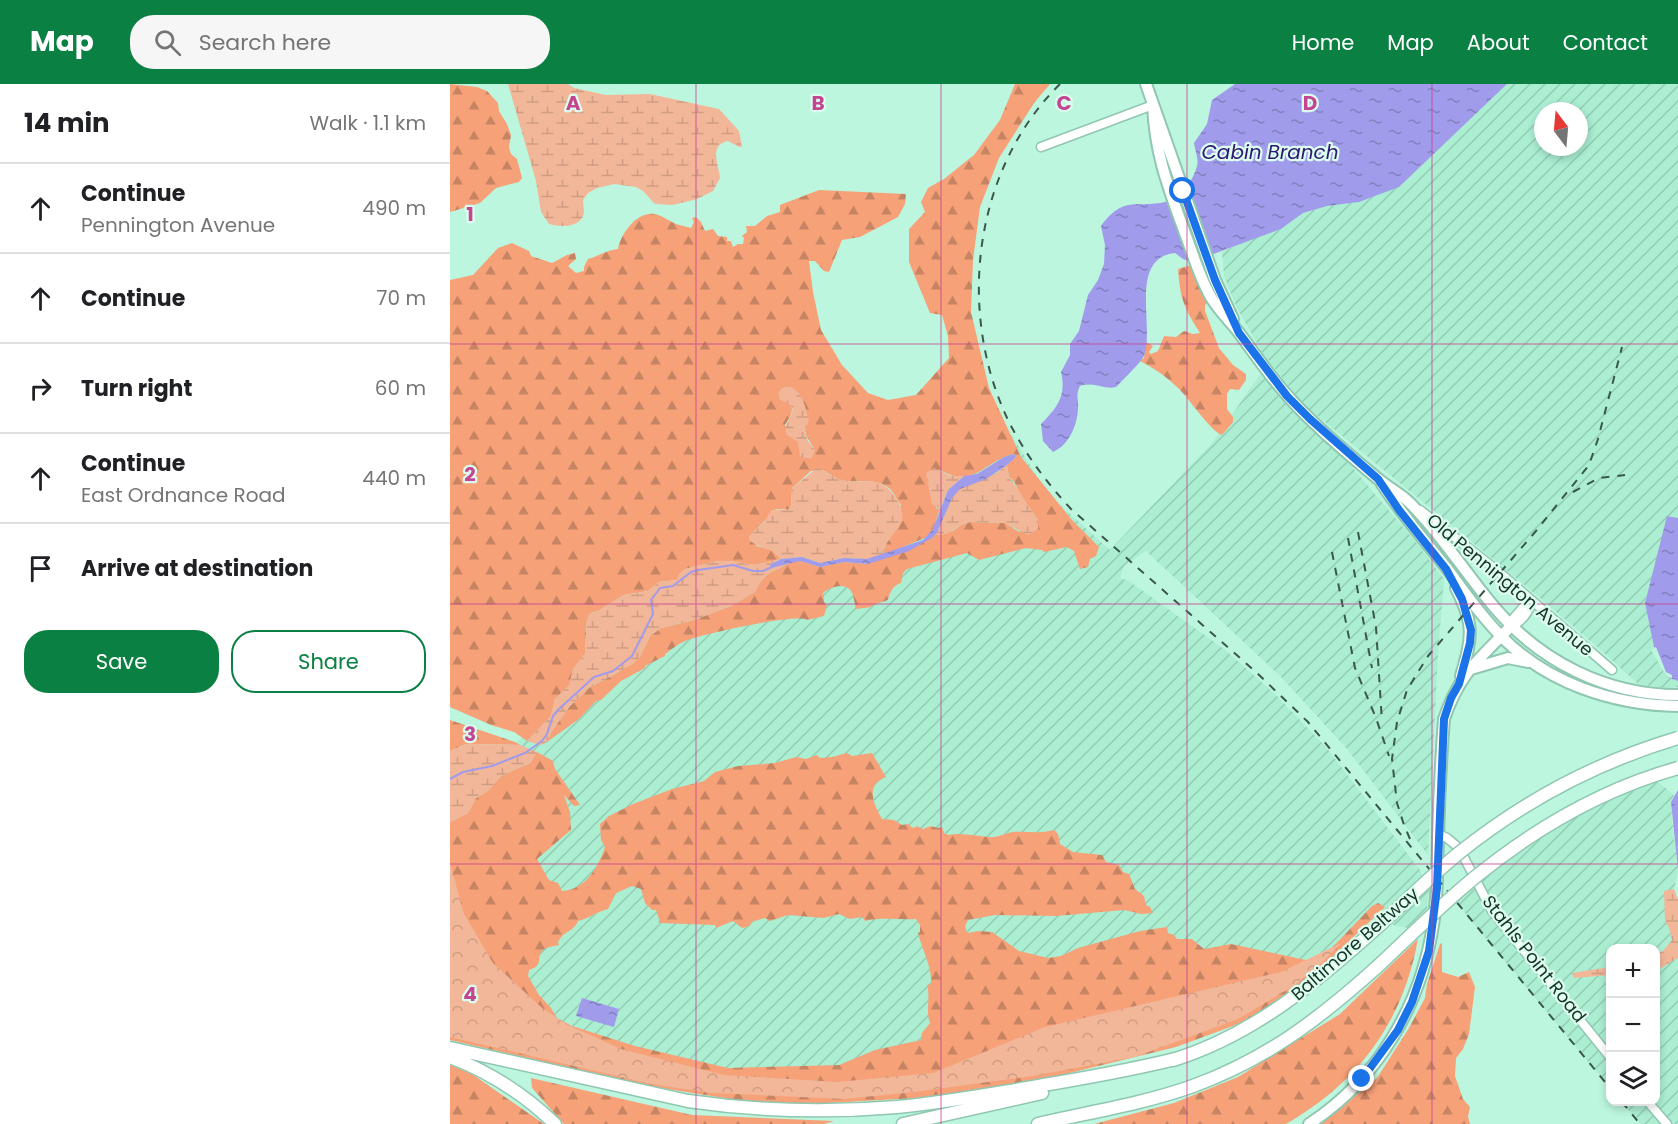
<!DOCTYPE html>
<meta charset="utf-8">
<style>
:root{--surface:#fff;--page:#f6f6f6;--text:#202124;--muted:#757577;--line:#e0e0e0;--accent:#0b8043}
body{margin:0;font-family:Poppins,sans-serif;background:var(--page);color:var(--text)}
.controls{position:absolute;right:18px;bottom:18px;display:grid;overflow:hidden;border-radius:12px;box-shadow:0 3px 9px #0003}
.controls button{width:54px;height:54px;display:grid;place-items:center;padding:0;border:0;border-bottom:2px solid var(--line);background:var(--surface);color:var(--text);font:30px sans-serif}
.compass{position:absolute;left:1084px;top:18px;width:54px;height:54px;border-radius:50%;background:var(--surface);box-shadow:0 3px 9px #0003;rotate:344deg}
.stop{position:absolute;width:18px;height:18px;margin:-14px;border:4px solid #1a73e8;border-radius:50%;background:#fff}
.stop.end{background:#1a73e8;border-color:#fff;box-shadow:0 2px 6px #0008}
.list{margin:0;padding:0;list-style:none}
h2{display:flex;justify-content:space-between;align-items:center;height:78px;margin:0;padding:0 24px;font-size:26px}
h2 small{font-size:20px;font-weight:400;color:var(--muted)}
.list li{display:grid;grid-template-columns:39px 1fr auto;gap:18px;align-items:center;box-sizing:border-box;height:90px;padding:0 24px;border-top:2px solid var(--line)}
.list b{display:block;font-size:22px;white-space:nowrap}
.list p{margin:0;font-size:20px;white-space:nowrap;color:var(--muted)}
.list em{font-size:20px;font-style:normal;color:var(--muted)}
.actions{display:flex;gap:12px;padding:18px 24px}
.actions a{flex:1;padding:14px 0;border:2px solid var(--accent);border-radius:24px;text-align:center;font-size:21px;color:var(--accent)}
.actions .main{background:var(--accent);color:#fff}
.icon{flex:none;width:33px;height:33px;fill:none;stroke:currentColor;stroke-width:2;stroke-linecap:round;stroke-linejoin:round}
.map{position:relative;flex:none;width:1228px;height:1040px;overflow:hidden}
header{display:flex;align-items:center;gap:36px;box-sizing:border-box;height:84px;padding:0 30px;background:var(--accent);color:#fff}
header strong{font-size:28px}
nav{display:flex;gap:33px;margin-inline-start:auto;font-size:21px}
.search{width:420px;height:54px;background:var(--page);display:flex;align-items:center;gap:15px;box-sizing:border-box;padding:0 21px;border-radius:24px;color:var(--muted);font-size:22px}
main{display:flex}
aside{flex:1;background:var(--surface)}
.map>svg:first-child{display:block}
.industrial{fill:url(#industrial-furrows);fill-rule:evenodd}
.forest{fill:url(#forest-firs);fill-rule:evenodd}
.wetland{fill:url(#wetland-marsh)}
.park{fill:url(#park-crowns)}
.water{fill:url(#water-ripples)}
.pier{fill:#bdf6de}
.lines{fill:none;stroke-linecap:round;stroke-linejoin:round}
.stream{stroke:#a19beb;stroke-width:2}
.minor-casing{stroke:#8fc7b0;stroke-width:11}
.major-casing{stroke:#8fc7b0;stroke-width:14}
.highway-casing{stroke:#8fc7b0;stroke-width:15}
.minor{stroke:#fff;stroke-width:8}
.major{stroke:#fff;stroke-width:10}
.highway{stroke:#fff;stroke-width:12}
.rail{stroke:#39574b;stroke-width:2;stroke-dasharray:8 8;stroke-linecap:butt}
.highway-bridge-casing{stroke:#8fc7b0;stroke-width:15;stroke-linecap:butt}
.highway-bridge{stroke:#fff;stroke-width:12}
.route{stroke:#1a73e8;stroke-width:8}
.grid{fill:none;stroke:#c44592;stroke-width:1.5;stroke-opacity:0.55}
.labels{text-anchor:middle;stroke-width:4.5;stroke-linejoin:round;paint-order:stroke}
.street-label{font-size:18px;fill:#1a3128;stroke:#dcfeef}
.water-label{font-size:20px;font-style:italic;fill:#301773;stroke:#dcfeef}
.grid-label{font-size:20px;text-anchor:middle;font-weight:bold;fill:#c44592;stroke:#dcfeef;stroke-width:4.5;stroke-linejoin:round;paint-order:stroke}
</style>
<header>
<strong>Map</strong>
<div class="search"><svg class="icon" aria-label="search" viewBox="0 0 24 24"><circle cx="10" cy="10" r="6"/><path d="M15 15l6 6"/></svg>Search here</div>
<nav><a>Home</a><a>Map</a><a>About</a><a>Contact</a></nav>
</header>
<main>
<aside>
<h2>14 min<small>Walk · 1.1 km</small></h2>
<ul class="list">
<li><svg class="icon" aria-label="ahead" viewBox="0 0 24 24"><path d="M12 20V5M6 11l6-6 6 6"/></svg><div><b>Continue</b><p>Pennington Avenue</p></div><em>490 m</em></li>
<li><svg class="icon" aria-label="ahead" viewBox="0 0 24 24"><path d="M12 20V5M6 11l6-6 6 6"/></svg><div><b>Continue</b></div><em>70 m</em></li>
<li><svg class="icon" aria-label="right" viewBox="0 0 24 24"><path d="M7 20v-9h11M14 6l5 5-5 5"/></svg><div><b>Turn right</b></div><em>60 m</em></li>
<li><svg class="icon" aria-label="ahead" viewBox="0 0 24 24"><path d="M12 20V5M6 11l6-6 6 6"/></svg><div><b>Continue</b><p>East Ordnance Road</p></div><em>440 m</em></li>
<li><svg class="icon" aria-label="arrive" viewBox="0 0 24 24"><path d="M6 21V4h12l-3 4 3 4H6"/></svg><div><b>Arrive at destination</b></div></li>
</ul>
<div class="actions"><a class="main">Save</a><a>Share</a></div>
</aside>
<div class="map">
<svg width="1228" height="1040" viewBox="0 0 1228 1040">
<defs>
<pattern id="industrial-furrows" width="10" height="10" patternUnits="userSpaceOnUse" patternTransform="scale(1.5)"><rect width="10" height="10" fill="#abeed2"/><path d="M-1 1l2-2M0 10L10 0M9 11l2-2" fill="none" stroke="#93cdb4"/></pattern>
<pattern id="forest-firs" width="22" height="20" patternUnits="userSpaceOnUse" patternTransform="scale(1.5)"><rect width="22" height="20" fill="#f6a178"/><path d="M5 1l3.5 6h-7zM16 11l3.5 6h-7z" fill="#c68462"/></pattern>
<pattern id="wetland-marsh" width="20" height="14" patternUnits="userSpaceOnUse" patternTransform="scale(1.5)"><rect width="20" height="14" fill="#f2b699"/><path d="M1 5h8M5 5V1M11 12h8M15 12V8" fill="none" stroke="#cf9d84"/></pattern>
<pattern id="park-crowns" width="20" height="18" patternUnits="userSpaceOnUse" patternTransform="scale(1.5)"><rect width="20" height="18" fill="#f2b699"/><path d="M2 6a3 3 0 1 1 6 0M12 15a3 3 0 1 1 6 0" fill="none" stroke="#cf9d84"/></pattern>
<pattern id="water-ripples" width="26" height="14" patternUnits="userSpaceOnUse" patternTransform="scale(1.5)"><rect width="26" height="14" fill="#a19beb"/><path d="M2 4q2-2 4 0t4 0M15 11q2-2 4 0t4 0" fill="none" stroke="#827fbe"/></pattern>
</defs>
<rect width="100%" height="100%" fill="#bdf6de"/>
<path class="industrial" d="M 1057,0 L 1228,0 L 1228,434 L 1218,432 L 1195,519 L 1204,563 L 1217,593 L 1228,597 L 1228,603 L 1214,604 L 1188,600 L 1154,569 L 1089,513 L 852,319 L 812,268 L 786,222 L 774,192 L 772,168 L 797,157 L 831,145 L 853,129 L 877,122 L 909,118 ZM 1093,27 L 1129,27 L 1129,63 L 1093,63 Z
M 811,289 L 829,313 L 890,369 L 965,457 L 994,495 L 988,570 L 978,771 L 897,665 L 831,593 L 696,467 L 674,482 L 670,494 L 679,497 L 774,565 L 827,612 L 876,663 L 970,786 L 979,806 L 975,848 L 917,835 L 891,859 L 831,888 L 483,989 L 274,991 L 171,965 L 118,941 L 91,923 L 0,779 L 0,692 L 47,672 L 294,490 L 506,401 L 557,364 L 561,350 L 586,391 L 608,419 L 660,466 L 763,358 Z
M 1202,693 L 1224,711 L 1221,718 L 1222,737 L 1228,786 L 1224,806 L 1228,816 L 1228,1040 L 1190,1040 L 1172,1018 L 1206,1018 L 1206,864 L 1160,864 L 1160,1004 L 1005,817 L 1086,748 Z"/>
<path class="forest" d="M 0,0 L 27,3 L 37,7 L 48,19 L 49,27 L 57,40 L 61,51 L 59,63 L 61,70 L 67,75 L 72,94 L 69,98 L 46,104 L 30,119 L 0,128 Z
M 565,0 L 600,0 L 584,19 L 549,74 L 530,123 L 523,176 L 521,228 L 539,304 L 571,373 L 622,436 L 649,463 L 646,472 L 640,475 L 638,483 L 630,485 L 624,467 L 617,463 L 594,468 L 592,466 L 576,464 L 529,476 L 517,469 L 457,485 L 453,489 L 451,499 C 443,501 440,508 438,516 L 423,521 L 421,523 L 406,525 C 405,522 405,519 404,516 C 402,496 383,501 373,509 L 374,518 L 377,521 L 374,532 L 357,536 C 347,529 251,550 235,557 C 228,560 222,565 215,570 L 215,572 L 195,582 L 195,584 L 171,597 L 151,616 L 146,617 L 129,635 L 97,658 L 102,647 L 119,623 L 140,603 L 167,589 L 190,573 L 200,552 L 211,544 L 244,536 L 281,522 L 305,508 L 311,497 L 318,490 L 341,478 L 350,477 L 370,483 L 394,478 L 418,480 L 482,454 L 487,449 L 488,451 L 503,447 L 511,441 L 520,438 L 555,439 L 569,448 L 588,436 L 570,410 L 564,397 L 559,393 L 557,381 L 566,373 L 564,370 C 535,376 524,406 490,386 L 486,424 L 490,425 L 483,445 L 477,453 L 431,472 L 440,452 L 451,421 C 447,416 444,409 440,405 C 426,393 410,399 394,397 C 386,395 380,390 373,386 L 361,387 L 342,404 L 341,422 L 339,425 L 326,425 L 299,453 L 307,462 L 322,466 L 331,475 L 305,481 L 279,477 L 268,477 L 235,485 L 227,496 L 209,498 L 198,507 L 174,511 L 148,527 L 141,529 L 137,535 L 135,570 L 123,585 L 120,601 L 105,615 L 101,632 L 77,657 L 64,648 L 41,641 L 0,623 L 0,196 L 23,191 L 48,164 L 62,159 L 79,167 L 81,172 L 102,179 L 117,171 L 125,169 L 126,175 L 118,182 L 126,189 L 134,187 L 134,183 L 138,175 C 149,172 157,166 168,165 C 171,150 186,128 204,130 C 211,131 216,135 222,138 C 227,141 235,142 241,144 L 244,138 L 242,134 L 246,133 L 251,138 L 255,147 L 263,145 L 268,152 L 277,153 L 277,157 L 281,157 L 283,163 L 288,160 L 293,160 L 294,154 L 292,152 L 297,148 L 296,142 L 305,142 L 317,132 L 330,128 L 330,121 L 369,106 L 456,110 L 455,120 L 448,133 L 410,153 L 392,156 L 379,188 L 374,187 L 365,177 L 359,177 L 363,208 L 371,246 L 392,281 L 418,309 L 438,316 L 466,311 L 499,274 L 498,252 L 492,231 L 480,229 L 459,178 L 459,145 L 475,128 L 471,118 L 478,104 L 494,95 L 524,71 L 550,36 ZM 340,320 L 358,340 L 354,341 C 355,351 360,358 365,366 L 335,341 C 339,334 345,327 340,320 Z
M 741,181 L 758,218 L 755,221 L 755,227 L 769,264 L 783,281 L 796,290 L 796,296 L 789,306 L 780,305 L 777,310 L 777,325 L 783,333 L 783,338 L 772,351 C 760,347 740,315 728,304 C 717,293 704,284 690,277 L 694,274 L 696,258 L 703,262 L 699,268 L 701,270 L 708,267 L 714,252 L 726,253 L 734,247 L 743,250 L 750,249 C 734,224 730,214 728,185 Z
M 0,636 L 65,658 L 70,661 L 16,660 L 0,667 Z
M 87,668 L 103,677 L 105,685 L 130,721 L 124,722 L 114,711 L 120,728 L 121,746 L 87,775 L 99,796 L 108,799 L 112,807 C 135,806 148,784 155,763 L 151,756 L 150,740 L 159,732 L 183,720 L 222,705 L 254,697 L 265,688 L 288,682 L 325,679 L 346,673 L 356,675 L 367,671 L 370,674 L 382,673 L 397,669 L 402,672 L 422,669 L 436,693 C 415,701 423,719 432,735 L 444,736 L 452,741 L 458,740 L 463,744 L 467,742 L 473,745 L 481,742 L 488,744 L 492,743 L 494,749 L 498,751 C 512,748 526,752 539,753 C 547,754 555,749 563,748 C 576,747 590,750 604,746 L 608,750 L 610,760 L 623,768 L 652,771 L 656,778 L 669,781 L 673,788 L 679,790 L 685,805 L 694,812 L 696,821 L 700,823 L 703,829 L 691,830 L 674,826 L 606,832 L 545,831 L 518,836 L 515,842 L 517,849 L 529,847 L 542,848 L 569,867 L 598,874 L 611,872 L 628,864 L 690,847 L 717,843 L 718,849 L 724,851 L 727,855 L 742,855 L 754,865 L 781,860 L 865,878 L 876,870 L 922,822 L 928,819 L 935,823 L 872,883 L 816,927 L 783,942 L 726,963 L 583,998 L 468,1014 L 360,1020 L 293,1017 L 192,1001 L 0,956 L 0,738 L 18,729 L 26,714 L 38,707 L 51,692 L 80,679 ZM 182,802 L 191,805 L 195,819 L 202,826 L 206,826 L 209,835 L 209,839 L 265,841 L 266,844 L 283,837 L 292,844 L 300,842 L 301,838 L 315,834 L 320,837 L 338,831 L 374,834 L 389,830 L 400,835 L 412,833 L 415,837 C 432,833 449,836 466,835 L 470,841 L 470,848 L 468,849 C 472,866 482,882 481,899 L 477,902 C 481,915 475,926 480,939 L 472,949 L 471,956 L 425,966 L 389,981 L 278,984 L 185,962 L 122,942 L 107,934 L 101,924 L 89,911 L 78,892 L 79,886 C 95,881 85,874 93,866 C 97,863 104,862 109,861 L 108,858 C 114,846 123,849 128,837 C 140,834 146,828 158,825 L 166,809 Z
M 968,855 C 953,938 909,998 836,1040 L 644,1040 L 724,1019 L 788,993 L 890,930 Z
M 992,859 L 992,888 L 1008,893 L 1019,888 L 1025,903 L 1019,950 L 1013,965 L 1006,974 L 1005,992 L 1013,1015 L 1020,1023 L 1018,1033 L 1020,1040 L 871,1040 L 927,994 L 959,944 L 975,914 L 977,900 L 990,860 Z
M 0,981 L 22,990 L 94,1040 L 0,1040 Z
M 81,994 L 242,1031 L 384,1037 L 374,1040 L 114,1040 L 82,1004 Z"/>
<path class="wetland" d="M 58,0 L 118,0 L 124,4 L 156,11 L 200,10 L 269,25 L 289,47 L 292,63 L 289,63 L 278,57 C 258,61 269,81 270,94 L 263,107 L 247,115 L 223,121 L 205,120 L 193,107 L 186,103 L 164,100 L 147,104 L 138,109 L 133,116 C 133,121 135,128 133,132 C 128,144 109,143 99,140 L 91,128 L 86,97 Z
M 339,302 C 354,309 355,323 359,337 L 354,344 L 358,357 L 365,366 L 362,374 L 356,375 L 350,372 L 348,358 L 336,350 C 333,333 356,325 330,316 L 328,309 L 332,304 Z
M 557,381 L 559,393 C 562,396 584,430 587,435 C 588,438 588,441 588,445 L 578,451 L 555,439 L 520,438 L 511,441 L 497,450 L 488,451 L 487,449 L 502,414 L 510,404 L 546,389 Z
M 367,384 C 376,386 382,394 392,396 C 414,401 430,389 446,414 C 450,421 454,427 452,436 C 449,446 435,457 431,472 L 417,475 L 394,474 L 370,479 L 352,473 L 331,475 L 320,481 L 321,484 L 341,478 L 318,490 L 311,497 L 305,508 L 281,522 L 244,536 L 211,544 L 200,552 L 190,573 L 183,580 L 140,603 L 119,623 L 102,647 L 97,658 L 91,661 L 77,657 L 101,632 L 105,615 L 119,601 L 123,585 L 135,570 L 137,535 L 141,529 L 148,527 L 174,511 L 198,507 L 209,498 L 227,496 L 229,490 L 235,485 L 268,477 L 279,477 L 305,481 L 330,475 C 324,463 309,465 299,456 L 299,453 L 315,437 L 321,426 L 339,425 L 341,422 L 342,404 Z
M 484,384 L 501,392 L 514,392 L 498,406 L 490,425 L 482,420 L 476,389 Z
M 16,660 L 70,661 L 87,668 L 80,679 L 51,692 L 38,707 L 26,714 L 18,729 L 0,738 L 0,667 Z
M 1224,805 L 1228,816 L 1228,874 L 1209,885 L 1206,894 L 1206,870 L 1213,867 L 1222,856 L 1219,844 L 1215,837 L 1214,807 Z
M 1160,883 L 1160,891 L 1124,894 L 1122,889 Z"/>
<path class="park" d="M 0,779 L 14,830 L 43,879 L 91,923 L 118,941 L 171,965 L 274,991 L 387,998 L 483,989 L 595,943 L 831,888 L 891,859 L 871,880 L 845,901 L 788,935 L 685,973 L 583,992 L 464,1008 L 394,1015 L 262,1009 L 201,1000 L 0,953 Z"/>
<path class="water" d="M 785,0 L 1057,0 L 949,103 L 909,118 L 877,122 L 853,129 L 831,145 L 742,178 L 733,175 L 725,169 C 678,174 705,243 694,272 C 692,277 671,298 666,303 C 654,306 644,297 630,302 C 625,312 629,315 628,325 C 627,342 619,361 603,368 L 593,357 L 591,340 C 606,324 617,313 611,288 L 620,271 L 620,260 L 629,247 L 638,211 L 648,196 L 654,180 L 655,161 L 651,142 C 675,109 688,126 718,117 C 731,114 744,95 747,82 C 749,76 745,66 744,59 L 757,40 L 762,16 Z
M 564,370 L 566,373 L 557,381 L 536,395 L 510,405 L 502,414 L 487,449 L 482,454 L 459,467 L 418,480 L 394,478 L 370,483 L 350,477 L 321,484 L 320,481 L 331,475 L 352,473 L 370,479 L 394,474 L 417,475 L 473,456 L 483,445 L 498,406 L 514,392 L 527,390 L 554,373 Z
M 1217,432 L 1228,434 L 1228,597 L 1217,593 L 1213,587 L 1204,563 L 1195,519 Z
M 1228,706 L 1228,786 L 1221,718 Z
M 132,914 L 169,925 L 164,943 L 126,932 Z"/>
<path class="pier" d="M 1206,563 L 1216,588 L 1222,591 L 1222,594 L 1217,593 L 1213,587 L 1203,569 L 1201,565 Z"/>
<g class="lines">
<path class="stream" d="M 0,695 L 13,688 L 42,682 L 75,669 L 92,657 L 97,650 L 103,632 L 109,625 L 144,593 L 163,587 L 182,572 L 203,530 L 201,516 L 210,504 L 223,502 L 241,488 L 248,486 L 283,481 L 303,487 L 313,487 L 322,483"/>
<defs>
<path id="minor" d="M 591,63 L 703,21
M 970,426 L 1049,488 L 1162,586
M 1063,540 L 1062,536 L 1074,522 L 1082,518
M 1061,542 C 1072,538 1078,529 1082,518
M 988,750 L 997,754 L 1009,764 L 1042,827 L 1160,973
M 1198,1018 L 1217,1040"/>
<path id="major" d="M 696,0 L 765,196 L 783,235
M 703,21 C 705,71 719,105 736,152 C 744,173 750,195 762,215 C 770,228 781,238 790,250 C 812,280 832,309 859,334 C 880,355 904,375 927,394 C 937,403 950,409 960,419 C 992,451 1016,490 1045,524 C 1091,578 1157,611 1228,611
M 932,400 C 952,431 976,458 999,487 C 1015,509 1031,532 1050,551 C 1096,599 1163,621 1228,622
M 1006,504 C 1025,541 1022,554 1011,592
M 1021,585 L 1058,574 L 1078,578
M 859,1040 C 928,995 971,921 983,841 C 988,812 987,783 988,754 C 989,714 991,675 994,635 C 1010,588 1029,576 1061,542"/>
<path id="highway" d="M 0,964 L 238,1017 C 307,1027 376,1029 447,1023 C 490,1019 534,1011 577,1004 C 628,995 679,987 729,974
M 0,973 C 40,988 74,1010 105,1040
M 723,976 C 804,951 869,896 931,840
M 453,1040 L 592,1009
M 588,1040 C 640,1028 693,1020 743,1002 C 817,975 869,935 927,883"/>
</defs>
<use href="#minor" class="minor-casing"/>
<use href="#major" class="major-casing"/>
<use href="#highway" class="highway-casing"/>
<use href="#minor" class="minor"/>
<use href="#major" class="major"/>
<use href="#highway" class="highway"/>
<path class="rail" d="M 610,0 C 522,87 506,231 560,340 C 576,371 597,399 621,425 L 807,589 L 858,638 L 1160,1004
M 1123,408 L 1149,394 L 1175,391
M 908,448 L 926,543 L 932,638
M 898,454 L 922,584
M 882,468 L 905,584 L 926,634 L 939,672
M 960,755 L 954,741 L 947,719 L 942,675 L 947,638 L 957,606 L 978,572 L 1086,447 L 1139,381 L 1148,355 L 1172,263
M 1172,1018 L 1190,1040"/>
<defs>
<path id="highway-bridge" d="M 931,840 C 957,816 982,791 1009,769 C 1075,716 1147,678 1228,654
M 927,883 C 959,853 990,822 1024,794 C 1084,745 1153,705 1228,684"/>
</defs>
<use href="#highway-bridge" class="highway-bridge-casing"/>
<use href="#highway-bridge" class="highway-bridge"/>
</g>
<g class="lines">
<path class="route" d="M 733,107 L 765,196 L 789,249 L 837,312 L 860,335 L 928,395 L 949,426 L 996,485 L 1012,515 L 1021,546 L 1020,559 L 1009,600 L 1001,614 L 994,635 L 987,804 L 979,867 L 962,918 L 948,946 L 912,995"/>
</g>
<path class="grid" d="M 246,0 L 246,1040M 491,0 L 491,1040M 737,0 L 737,1040M 982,0 L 982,1040M 0,260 L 1228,260M 0,520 L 1228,520M 0,780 L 1228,780"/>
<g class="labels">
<g class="street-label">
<text transform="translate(1060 501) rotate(40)" y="6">Old Pennington Avenue</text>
<text transform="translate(905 860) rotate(-41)" y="6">Baltimore Beltway</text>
<text transform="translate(1084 875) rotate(52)" y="6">Stahls Point Road</text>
</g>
<g class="water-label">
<text x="820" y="75">Cabin Branch</text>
</g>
</g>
<g class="grid-label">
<text x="123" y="26">A</text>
<text x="368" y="26">B</text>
<text x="614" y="26">C</text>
<text x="860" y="26">D</text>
<text x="20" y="137">1</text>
<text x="20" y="397">2</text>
<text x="20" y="657">3</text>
<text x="20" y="917">4</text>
</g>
</svg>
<div class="controls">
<button>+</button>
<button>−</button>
<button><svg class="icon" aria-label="layers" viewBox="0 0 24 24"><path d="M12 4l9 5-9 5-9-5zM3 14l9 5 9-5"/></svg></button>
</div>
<svg class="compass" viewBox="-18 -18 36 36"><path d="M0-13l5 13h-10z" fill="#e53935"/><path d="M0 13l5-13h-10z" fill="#757577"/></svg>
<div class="stop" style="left:733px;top:107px"></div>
<div class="stop end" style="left:912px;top:995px"></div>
</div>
</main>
